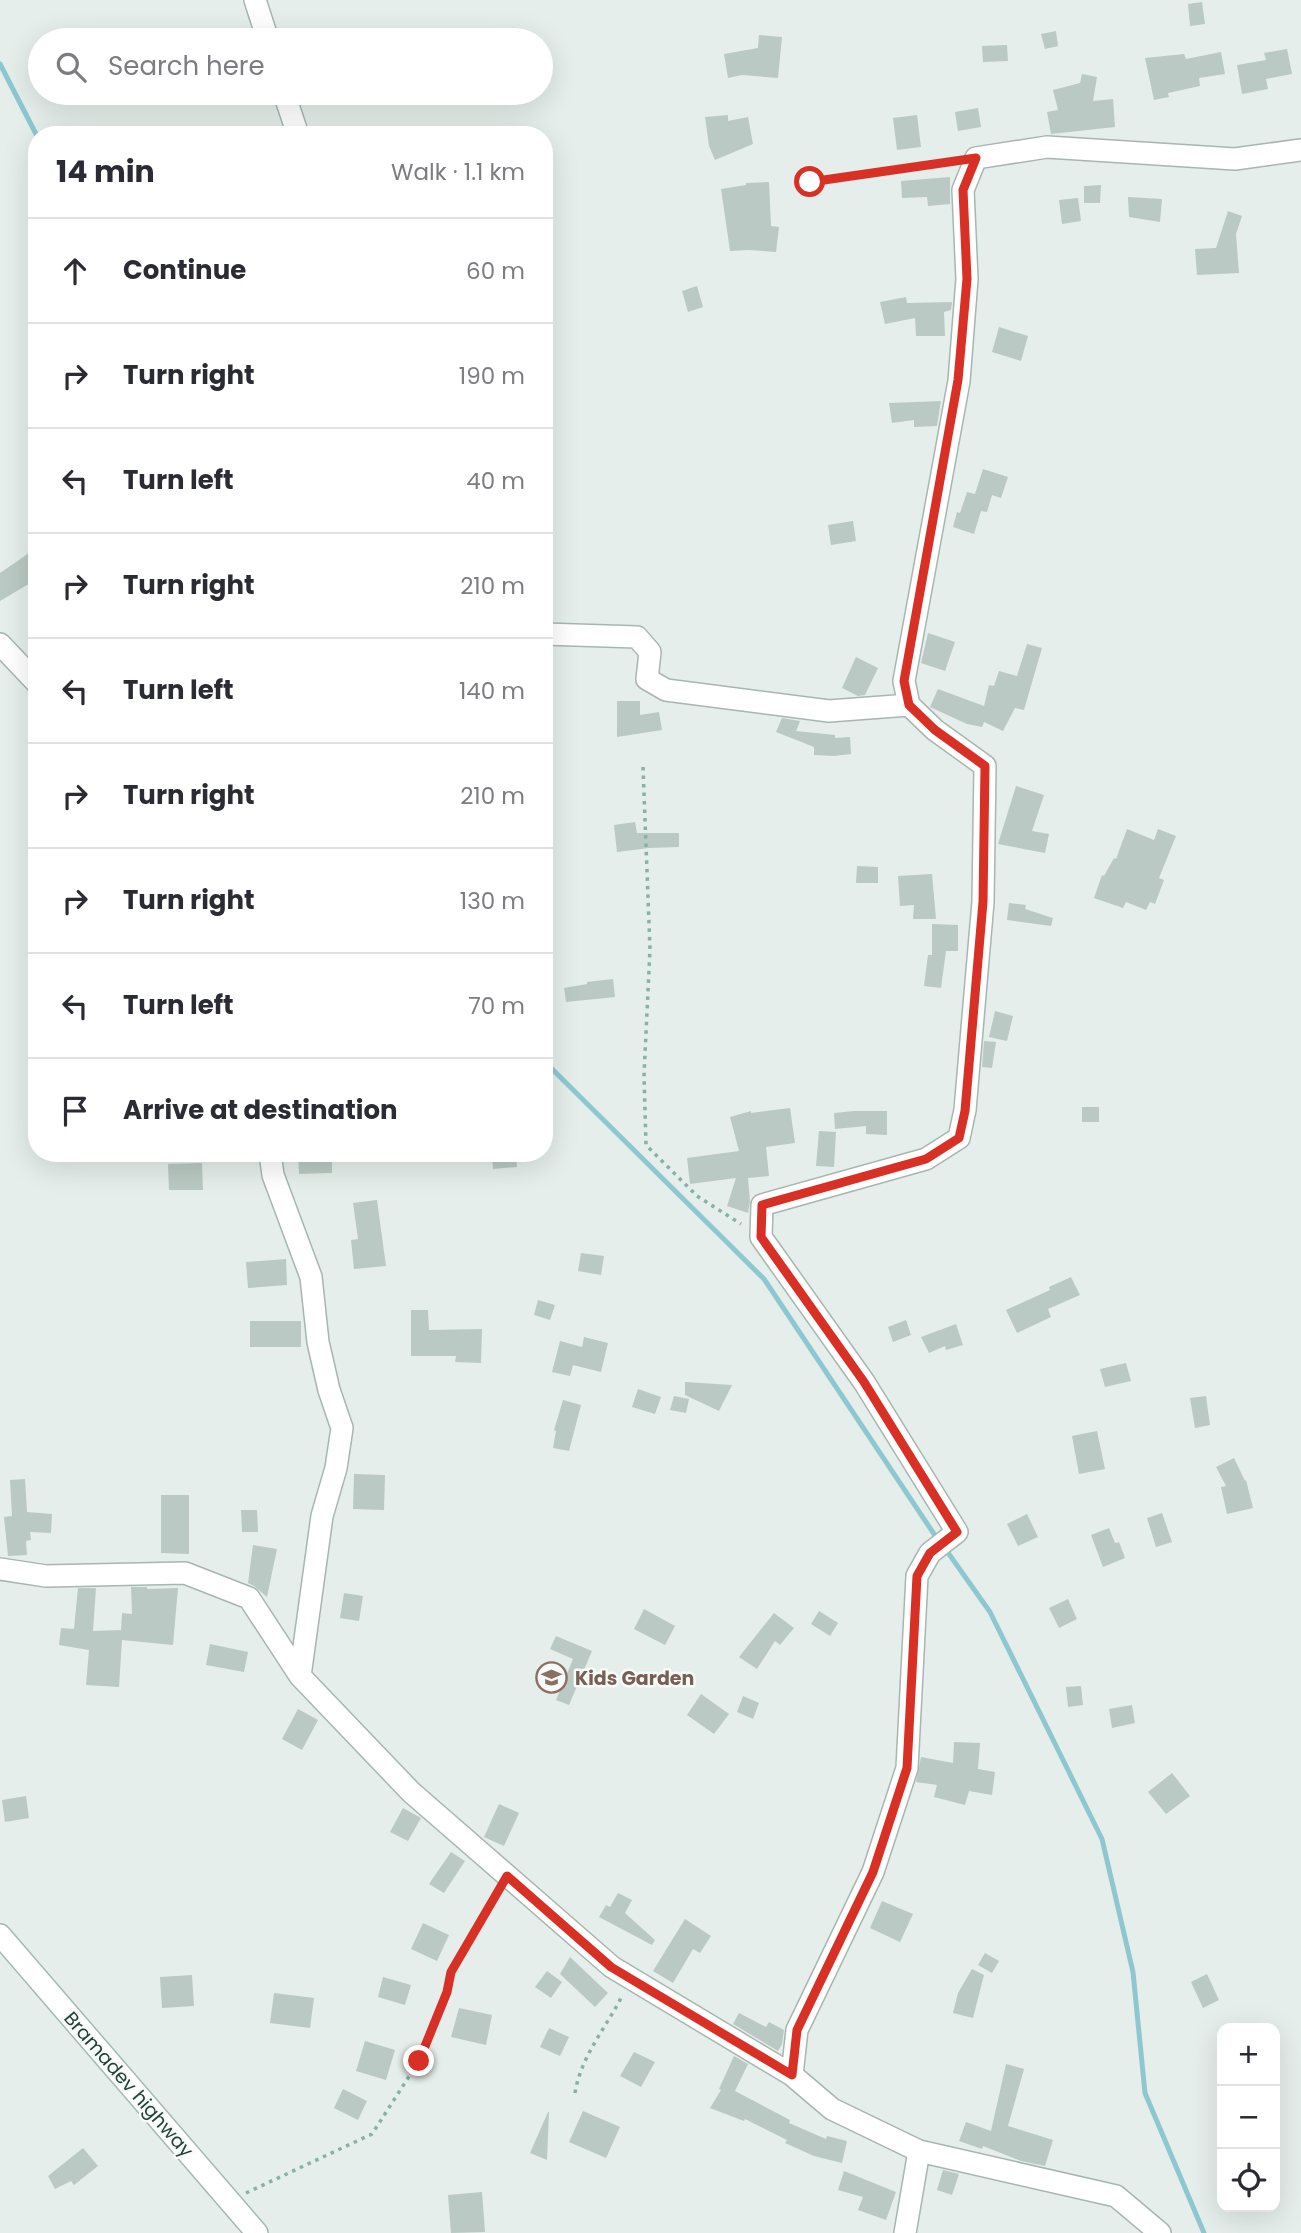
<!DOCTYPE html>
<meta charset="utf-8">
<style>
:root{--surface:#fff;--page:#f7f7f7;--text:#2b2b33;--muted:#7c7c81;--line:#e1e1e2}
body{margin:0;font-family:Poppins,sans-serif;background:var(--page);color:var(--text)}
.controls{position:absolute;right:21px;bottom:21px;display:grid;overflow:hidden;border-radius:14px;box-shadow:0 7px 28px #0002}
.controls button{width:63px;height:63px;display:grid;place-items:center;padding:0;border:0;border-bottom:2px solid var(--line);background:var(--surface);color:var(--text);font:35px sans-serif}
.stop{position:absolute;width:21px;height:21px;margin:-16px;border:5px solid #d93025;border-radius:50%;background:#fff}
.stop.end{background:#d93025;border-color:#fff;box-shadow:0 2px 7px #0008}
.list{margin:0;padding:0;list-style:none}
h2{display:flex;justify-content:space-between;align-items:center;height:91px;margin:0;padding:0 28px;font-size:30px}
h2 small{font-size:23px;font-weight:400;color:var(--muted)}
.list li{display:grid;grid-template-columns:46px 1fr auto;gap:21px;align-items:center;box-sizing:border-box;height:105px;padding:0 28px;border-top:2px solid var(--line)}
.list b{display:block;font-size:26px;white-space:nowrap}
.list em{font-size:23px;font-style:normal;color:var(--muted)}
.icon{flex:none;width:38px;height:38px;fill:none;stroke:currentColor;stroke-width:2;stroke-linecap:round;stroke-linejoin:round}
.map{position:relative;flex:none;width:1301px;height:2233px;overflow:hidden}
.search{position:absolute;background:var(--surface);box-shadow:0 7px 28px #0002;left:28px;top:28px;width:525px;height:77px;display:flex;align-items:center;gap:18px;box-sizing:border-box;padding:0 24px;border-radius:38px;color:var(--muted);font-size:26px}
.panel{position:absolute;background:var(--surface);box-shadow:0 7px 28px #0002;left:28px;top:126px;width:525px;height:1036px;border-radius:28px}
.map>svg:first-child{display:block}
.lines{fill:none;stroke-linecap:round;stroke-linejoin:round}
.stream{stroke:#8fc7d1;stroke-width:5}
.building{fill:#bac9c3}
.street-casing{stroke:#a7b6b1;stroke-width:24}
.secondary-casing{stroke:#a3bab2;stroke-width:24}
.path{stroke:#86b1a3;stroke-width:3.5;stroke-dasharray:3.5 5;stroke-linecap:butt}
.street{stroke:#fff;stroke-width:21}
.secondary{stroke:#fff;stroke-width:21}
.route{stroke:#d93025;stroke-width:9}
.labels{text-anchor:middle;stroke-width:5;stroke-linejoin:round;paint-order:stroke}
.education-label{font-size:19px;font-weight:bold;fill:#785e54;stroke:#f6faf8;text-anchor:start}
.street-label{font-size:19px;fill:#244038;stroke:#f6faf8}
</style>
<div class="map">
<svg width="1301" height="2233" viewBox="0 0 1301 2233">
<rect width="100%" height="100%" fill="#e5eeea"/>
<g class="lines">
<path class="stream" d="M 0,64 L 37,136
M 544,1061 L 764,1279 L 938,1540
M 944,1547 L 990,1612 L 1102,1839 L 1133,1972 L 1145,2093 L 1204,2233"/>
</g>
<path class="building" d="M 1202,2 L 1205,24 L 1190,26 L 1188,4 Z
M 1056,31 L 1058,46 L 1045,49 L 1041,34 Z
M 759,35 L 782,37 L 778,78 L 742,75 L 728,78 L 724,54 L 758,48 Z
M 1007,45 L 1008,61 L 983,62 L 982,46 Z
M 1287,49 L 1292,74 L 1266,79 L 1268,89 L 1242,94 L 1237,65 L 1266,60 L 1264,53 Z
M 1221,52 L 1225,74 L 1199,78 L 1200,86 L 1168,93 L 1169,97 L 1154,100 L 1145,58 L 1184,54 L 1186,59 Z
M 1082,74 L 1097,77 L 1093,101 L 1113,99 L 1115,127 L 1051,134 L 1047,112 L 1058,110 L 1053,90 L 1080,83 Z
M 978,108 L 981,127 L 958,131 L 955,112 Z
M 728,115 L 728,121 L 748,117 L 753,144 L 715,160 L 709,146 L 705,117 Z
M 917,115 L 921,147 L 897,150 L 893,118 Z
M 950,177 L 950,204 L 928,206 L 927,197 L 902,198 L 901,181 Z
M 769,182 L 771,226 L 779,227 L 776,252 L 749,250 L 730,251 L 721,189 L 746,185 L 746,183 Z
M 1101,185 L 1100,203 L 1084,203 L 1084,186 Z
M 1128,197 L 1162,199 L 1160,222 L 1129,217 Z
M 1078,198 L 1081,221 L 1062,224 L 1059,200 Z
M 1228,211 L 1242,216 L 1236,234 L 1239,273 L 1197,275 L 1195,249 L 1216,248 Z
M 697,286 L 703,307 L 688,312 L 682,291 Z
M 906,297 L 907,303 L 952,302 L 951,310 L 944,312 L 945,336 L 916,336 L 915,318 L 885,324 L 880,302 Z
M 999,327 L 1028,336 L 1021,361 L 992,352 Z
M 941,401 L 937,426 L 914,427 L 914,420 L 892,423 L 889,403 Z
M 983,469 L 1008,477 L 1001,498 L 992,495 L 987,512 L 981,511 L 974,534 L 953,527 L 957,512 L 960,513 L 967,492 L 975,494 Z
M 853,521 L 856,541 L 831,545 L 828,525 Z
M 29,553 L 37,564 L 37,579 L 0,601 L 0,573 Z
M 928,633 L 955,642 L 945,671 L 921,663 Z
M 1027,644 L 1042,648 L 1024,710 L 1015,708 L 1003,731 L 984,722 L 982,727 L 967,724 L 930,707 L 938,689 L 984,706 L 989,685 L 994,686 L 999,671 L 1017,676 Z
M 856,657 L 878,668 L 865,695 L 858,696 L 842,688 Z
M 617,701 L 640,701 L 640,715 L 659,712 L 662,730 L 617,737 Z
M 782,718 L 800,721 L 796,731 L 835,735 L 835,738 L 850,737 L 851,754 L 834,756 L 814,755 L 814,747 L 776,732 Z
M 1016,786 L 1044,795 L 1032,831 L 1049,834 L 1045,853 L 998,844 Z
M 635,822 L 637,833 L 679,833 L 679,847 L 649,848 L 617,852 L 614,825 Z
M 1127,829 L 1154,840 L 1158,829 L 1176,836 L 1159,878 L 1164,880 L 1155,904 L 1150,902 L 1146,910 L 1126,902 L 1123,908 L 1094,898 L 1102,875 L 1104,876 L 1114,858 L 1116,859 Z
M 857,866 L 878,867 L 878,883 L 856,883 Z
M 932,874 L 936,919 L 913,919 L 914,905 L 900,906 L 898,876 Z
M 1009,903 L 1026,905 L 1025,909 L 1053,918 L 1051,926 L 1007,920 Z
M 932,924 L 958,925 L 958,951 L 946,951 L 941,988 L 924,986 L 928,955 L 932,955 Z
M 613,979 L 615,997 L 566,1002 L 564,988 L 587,984 L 587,982 Z
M 995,1011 L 1013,1016 L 1007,1041 L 989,1037 Z
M 984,1041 L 996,1042 L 992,1068 L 982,1067 Z
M 1082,1107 L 1099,1107 L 1099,1122 L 1082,1122 Z
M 790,1108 L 795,1143 L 766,1147 L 769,1176 L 748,1178 L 750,1201 L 748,1213 L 727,1206 L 736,1178 L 690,1184 L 687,1158 L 739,1151 L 730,1117 L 751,1111 L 751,1113 Z
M 854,1111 L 887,1111 L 887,1135 L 866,1134 L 866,1126 L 835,1129 L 834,1113 Z
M 819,1131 L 836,1132 L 834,1167 L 816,1166 Z
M 298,1153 L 332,1153 L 332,1173 L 299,1174 Z
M 492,1153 L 516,1153 L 517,1167 L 493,1169 Z
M 202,1163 L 203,1190 L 169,1190 L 168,1164 Z
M 377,1200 L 386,1266 L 354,1269 L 351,1240 L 358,1239 L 353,1203 Z
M 581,1253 L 604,1256 L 601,1275 L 578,1271 Z
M 286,1259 L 287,1285 L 248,1288 L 246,1262 Z
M 1071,1277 L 1080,1295 L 1048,1309 L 1051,1317 L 1017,1333 L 1006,1310 L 1050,1290 L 1049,1287 Z
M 538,1300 L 555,1305 L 550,1320 L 534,1315 Z
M 411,1310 L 428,1310 L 429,1330 L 482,1329 L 481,1363 L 455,1362 L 456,1356 L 411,1356 Z
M 906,1320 L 911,1335 L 893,1342 L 888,1327 Z
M 250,1321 L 301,1321 L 301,1347 L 250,1347 Z
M 956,1324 L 963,1345 L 946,1350 L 945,1346 L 929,1353 L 921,1337 Z
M 584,1337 L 608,1343 L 601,1372 L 573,1365 L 570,1376 L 552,1372 L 560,1341 L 582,1347 Z
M 1126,1363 L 1131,1381 L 1105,1387 L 1100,1369 Z
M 685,1382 L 732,1385 L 719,1411 L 685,1395 Z
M 638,1389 L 661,1397 L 655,1414 L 632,1407 Z
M 674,1396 L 689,1399 L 686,1413 L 670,1410 Z
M 1206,1396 L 1210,1425 L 1195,1428 L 1190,1398 Z
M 563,1400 L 581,1405 L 569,1451 L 553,1448 L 556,1431 L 554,1430 Z
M 1097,1431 L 1105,1469 L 1079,1474 L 1072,1436 Z
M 1234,1458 L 1245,1481 L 1246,1480 L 1253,1508 L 1227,1514 L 1221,1487 L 1226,1486 L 1216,1467 Z
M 354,1474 L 385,1475 L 384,1510 L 353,1509 Z
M 25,1479 L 27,1512 L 52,1514 L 51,1533 L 30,1532 L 31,1540 L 26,1541 L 27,1555 L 8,1556 L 4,1517 L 12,1516 L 10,1480 Z
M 161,1495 L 189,1495 L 189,1554 L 161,1553 Z
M 241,1510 L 257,1510 L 258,1532 L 242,1532 Z
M 1162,1513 L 1172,1542 L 1156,1547 L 1147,1518 Z
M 1027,1514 L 1038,1537 L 1018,1546 L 1007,1524 Z
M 1109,1528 L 1115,1543 L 1119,1542 L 1125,1558 L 1103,1567 L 1091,1535 Z
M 253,1545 L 277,1549 L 267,1597 L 254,1586 L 248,1583 Z
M 131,1587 L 147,1587 L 147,1589 L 178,1588 L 173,1645 L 122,1640 L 119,1687 L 86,1685 L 89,1650 L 59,1645 L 61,1628 L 74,1629 L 78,1588 L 96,1588 L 93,1631 L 121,1630 L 122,1613 L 132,1614 Z
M 344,1593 L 363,1596 L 359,1621 L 340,1618 Z
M 1068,1599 L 1077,1619 L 1059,1628 L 1049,1608 Z
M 644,1609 L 675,1626 L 665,1645 L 634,1629 Z
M 819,1611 L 838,1623 L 830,1636 L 811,1624 Z
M 774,1613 L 794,1628 L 780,1645 L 775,1641 L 757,1669 L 739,1657 Z
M 556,1636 L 592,1651 L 569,1705 L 556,1700 L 573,1659 L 550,1649 Z
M 210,1644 L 248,1652 L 244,1672 L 206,1665 Z
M 1081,1686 L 1083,1705 L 1068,1707 L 1066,1687 Z
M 701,1694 L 729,1714 L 714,1734 L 687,1715 Z
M 743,1696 L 759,1703 L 753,1719 L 737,1712 Z
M 1132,1705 L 1135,1723 L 1112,1728 L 1109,1709 Z
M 298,1709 L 318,1720 L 302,1750 L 282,1739 Z
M 954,1742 L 980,1743 L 978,1769 L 995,1772 L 992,1795 L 969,1791 L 965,1805 L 934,1797 L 937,1785 L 916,1782 L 921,1757 L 953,1763 Z
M 1172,1773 L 1190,1796 L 1166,1814 L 1148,1792 Z
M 26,1796 L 29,1818 L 5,1822 L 2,1800 Z
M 499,1804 L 519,1813 L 504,1846 L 484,1837 Z
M 403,1808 L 421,1818 L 408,1841 L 390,1832 Z
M 451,1852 L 465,1861 L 444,1893 L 429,1884 Z
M 618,1893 L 632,1900 L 625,1913 L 655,1940 L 652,1945 L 599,1917 L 606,1905 L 610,1907 Z
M 882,1901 L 913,1914 L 900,1942 L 870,1928 Z
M 685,1919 L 711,1936 L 700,1953 L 693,1949 L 673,1983 L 653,1971 Z
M 423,1923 L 449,1935 L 437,1961 L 411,1949 Z
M 985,1953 L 999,1961 L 992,1973 L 978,1965 Z
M 570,1957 L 608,1993 L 595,2007 L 560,1974 Z
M 972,1969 L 984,1975 L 973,2018 L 953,2013 L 958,1993 Z
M 547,1971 L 562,1982 L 551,1998 L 535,1987 Z
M 1207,1974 L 1219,2000 L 1203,2008 L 1191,1982 Z
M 192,1975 L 194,2006 L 162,2008 L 160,1977 Z
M 383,1977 L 411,1985 L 405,2005 L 378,1997 Z
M 274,1993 L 314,1998 L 310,2028 L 270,2023 Z
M 459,2008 L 492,2015 L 486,2045 L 451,2037 Z
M 739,2013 L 766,2027 L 769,2022 L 784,2030 L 782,2044 L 778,2051 L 733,2024 Z
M 549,2028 L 569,2037 L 560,2056 L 540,2047 Z
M 365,2041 L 395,2050 L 386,2080 L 356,2071 Z
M 634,2052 L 655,2062 L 641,2087 L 620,2076 Z
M 734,2056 L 748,2064 L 735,2091 L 790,2120 L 789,2123 L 826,2139 L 827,2136 L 847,2141 L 842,2163 L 814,2156 L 785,2143 L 787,2140 L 745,2119 L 744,2121 L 710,2108 L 721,2090 L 719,2089 Z
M 1006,2064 L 1024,2069 L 1008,2126 L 1053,2140 L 1045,2166 L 1021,2161 L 983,2146 L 982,2149 L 959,2141 L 966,2122 L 991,2131 Z
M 343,2089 L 367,2101 L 358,2120 L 334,2108 Z
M 583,2111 L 620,2127 L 606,2158 L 569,2142 Z
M 548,2112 L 549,2112 L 547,2160 L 530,2153 Z
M 83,2148 L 98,2166 L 74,2185 L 71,2181 L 55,2189 L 48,2176 Z
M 943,2170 L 959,2174 L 952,2195 L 937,2190 Z
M 844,2171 L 896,2192 L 886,2220 L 858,2210 L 863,2197 L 838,2190 Z
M 482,2192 L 485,2232 L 451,2233 L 448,2195 Z"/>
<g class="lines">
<defs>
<path id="street" d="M 255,0 L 268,40
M 284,93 L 298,135
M 544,634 L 637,637 L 650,652 L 647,679 L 666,690 L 829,711 L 909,705
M 0,644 L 37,683
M 270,1153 L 273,1175 L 311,1277 L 318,1342 L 329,1390 L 342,1428 L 336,1468 L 322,1516 L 300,1676
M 0,1569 L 46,1576 L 185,1573 L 249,1598 L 300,1676 L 411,1792 L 612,1967 L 792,2075
M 919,2151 L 1116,2196 L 1160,2233
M 905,2233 L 919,2151 L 832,2109 L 792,2075 L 797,2030 L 873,1872 L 907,1768 L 917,1576 L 930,1553 L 957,1532 L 864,1382 L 761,1237 L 762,1205 L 926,1159 L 959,1138 L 965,1110 L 983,902 L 985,766 L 935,730 L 909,705 L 904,681 L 959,381 L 967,279 L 963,190 L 976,158 L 1047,147 L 1235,159 L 1301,150"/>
<path id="secondary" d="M 0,1935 L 257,2233"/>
</defs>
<use href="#street" class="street-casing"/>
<use href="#secondary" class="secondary-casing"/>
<path class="path" d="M 810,182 L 954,161
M 643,767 L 650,949 L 644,1075 L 646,1145 L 697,1196 L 741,1224
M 575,2093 C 581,2056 606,2028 622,1996
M 246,2193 L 372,2134 L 419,2061 L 447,1992 L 451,1972 L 497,1893"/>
<use href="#street" class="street"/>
<use href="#secondary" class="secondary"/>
</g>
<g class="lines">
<path class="route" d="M 419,2061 L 447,1992 L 451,1972 L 507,1876 L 611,1967 L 792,2075 L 797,2030 L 873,1872 L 907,1768 L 917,1576 L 930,1553 L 957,1532 L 864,1382 L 761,1237 L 762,1205 L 926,1159 L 959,1138 L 965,1111 L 983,902 L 985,766 L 935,730 L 909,705 L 904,681 L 958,380 L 967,279 L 963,190 L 976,158 L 810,182"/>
</g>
<defs>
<symbol id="school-ring" viewBox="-11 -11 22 22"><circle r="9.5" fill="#f6faf8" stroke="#8d6e63" stroke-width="1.5"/><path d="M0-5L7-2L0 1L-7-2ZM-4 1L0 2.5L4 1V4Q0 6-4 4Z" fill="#8d6e63"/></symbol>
</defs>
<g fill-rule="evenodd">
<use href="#school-ring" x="534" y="1660" width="35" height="35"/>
</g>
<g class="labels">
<g class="education-label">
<text x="575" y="1685">Kids Garden</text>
</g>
<g class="street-label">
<text transform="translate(129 2084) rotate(49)" y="7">Bramadev highway</text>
</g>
</g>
</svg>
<div class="controls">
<button>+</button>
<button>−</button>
<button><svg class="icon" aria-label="locate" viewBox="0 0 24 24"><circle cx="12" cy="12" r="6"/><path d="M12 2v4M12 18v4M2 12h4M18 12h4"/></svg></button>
</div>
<div class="stop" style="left:810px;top:182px"></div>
<div class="stop end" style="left:419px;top:2061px"></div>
<div class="search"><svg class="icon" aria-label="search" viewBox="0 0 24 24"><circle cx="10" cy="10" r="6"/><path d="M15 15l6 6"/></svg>Search here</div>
<section class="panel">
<h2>14 min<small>Walk · 1.1 km</small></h2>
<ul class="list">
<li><svg class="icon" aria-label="ahead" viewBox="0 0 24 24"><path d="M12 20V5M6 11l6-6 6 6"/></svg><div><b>Continue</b></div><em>60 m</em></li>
<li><svg class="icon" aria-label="right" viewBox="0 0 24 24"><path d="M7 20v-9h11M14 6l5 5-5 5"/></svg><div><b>Turn right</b></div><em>190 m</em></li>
<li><svg class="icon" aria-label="left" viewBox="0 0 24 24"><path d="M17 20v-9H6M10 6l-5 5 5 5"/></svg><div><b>Turn left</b></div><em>40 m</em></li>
<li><svg class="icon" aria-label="right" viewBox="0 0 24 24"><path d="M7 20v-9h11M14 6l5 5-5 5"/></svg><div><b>Turn right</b></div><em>210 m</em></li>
<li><svg class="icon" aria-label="left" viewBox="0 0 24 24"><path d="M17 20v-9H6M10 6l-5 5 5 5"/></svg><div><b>Turn left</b></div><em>140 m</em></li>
<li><svg class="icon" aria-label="right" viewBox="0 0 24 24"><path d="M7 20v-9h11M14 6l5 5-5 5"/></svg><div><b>Turn right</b></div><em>210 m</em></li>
<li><svg class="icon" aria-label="right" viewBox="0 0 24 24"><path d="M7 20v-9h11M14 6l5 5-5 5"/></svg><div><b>Turn right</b></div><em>130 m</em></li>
<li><svg class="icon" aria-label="left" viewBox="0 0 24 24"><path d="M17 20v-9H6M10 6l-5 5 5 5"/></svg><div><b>Turn left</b></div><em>70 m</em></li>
<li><svg class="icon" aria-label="arrive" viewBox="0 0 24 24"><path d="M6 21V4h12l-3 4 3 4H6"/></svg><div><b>Arrive at destination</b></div></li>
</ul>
</section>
</div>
